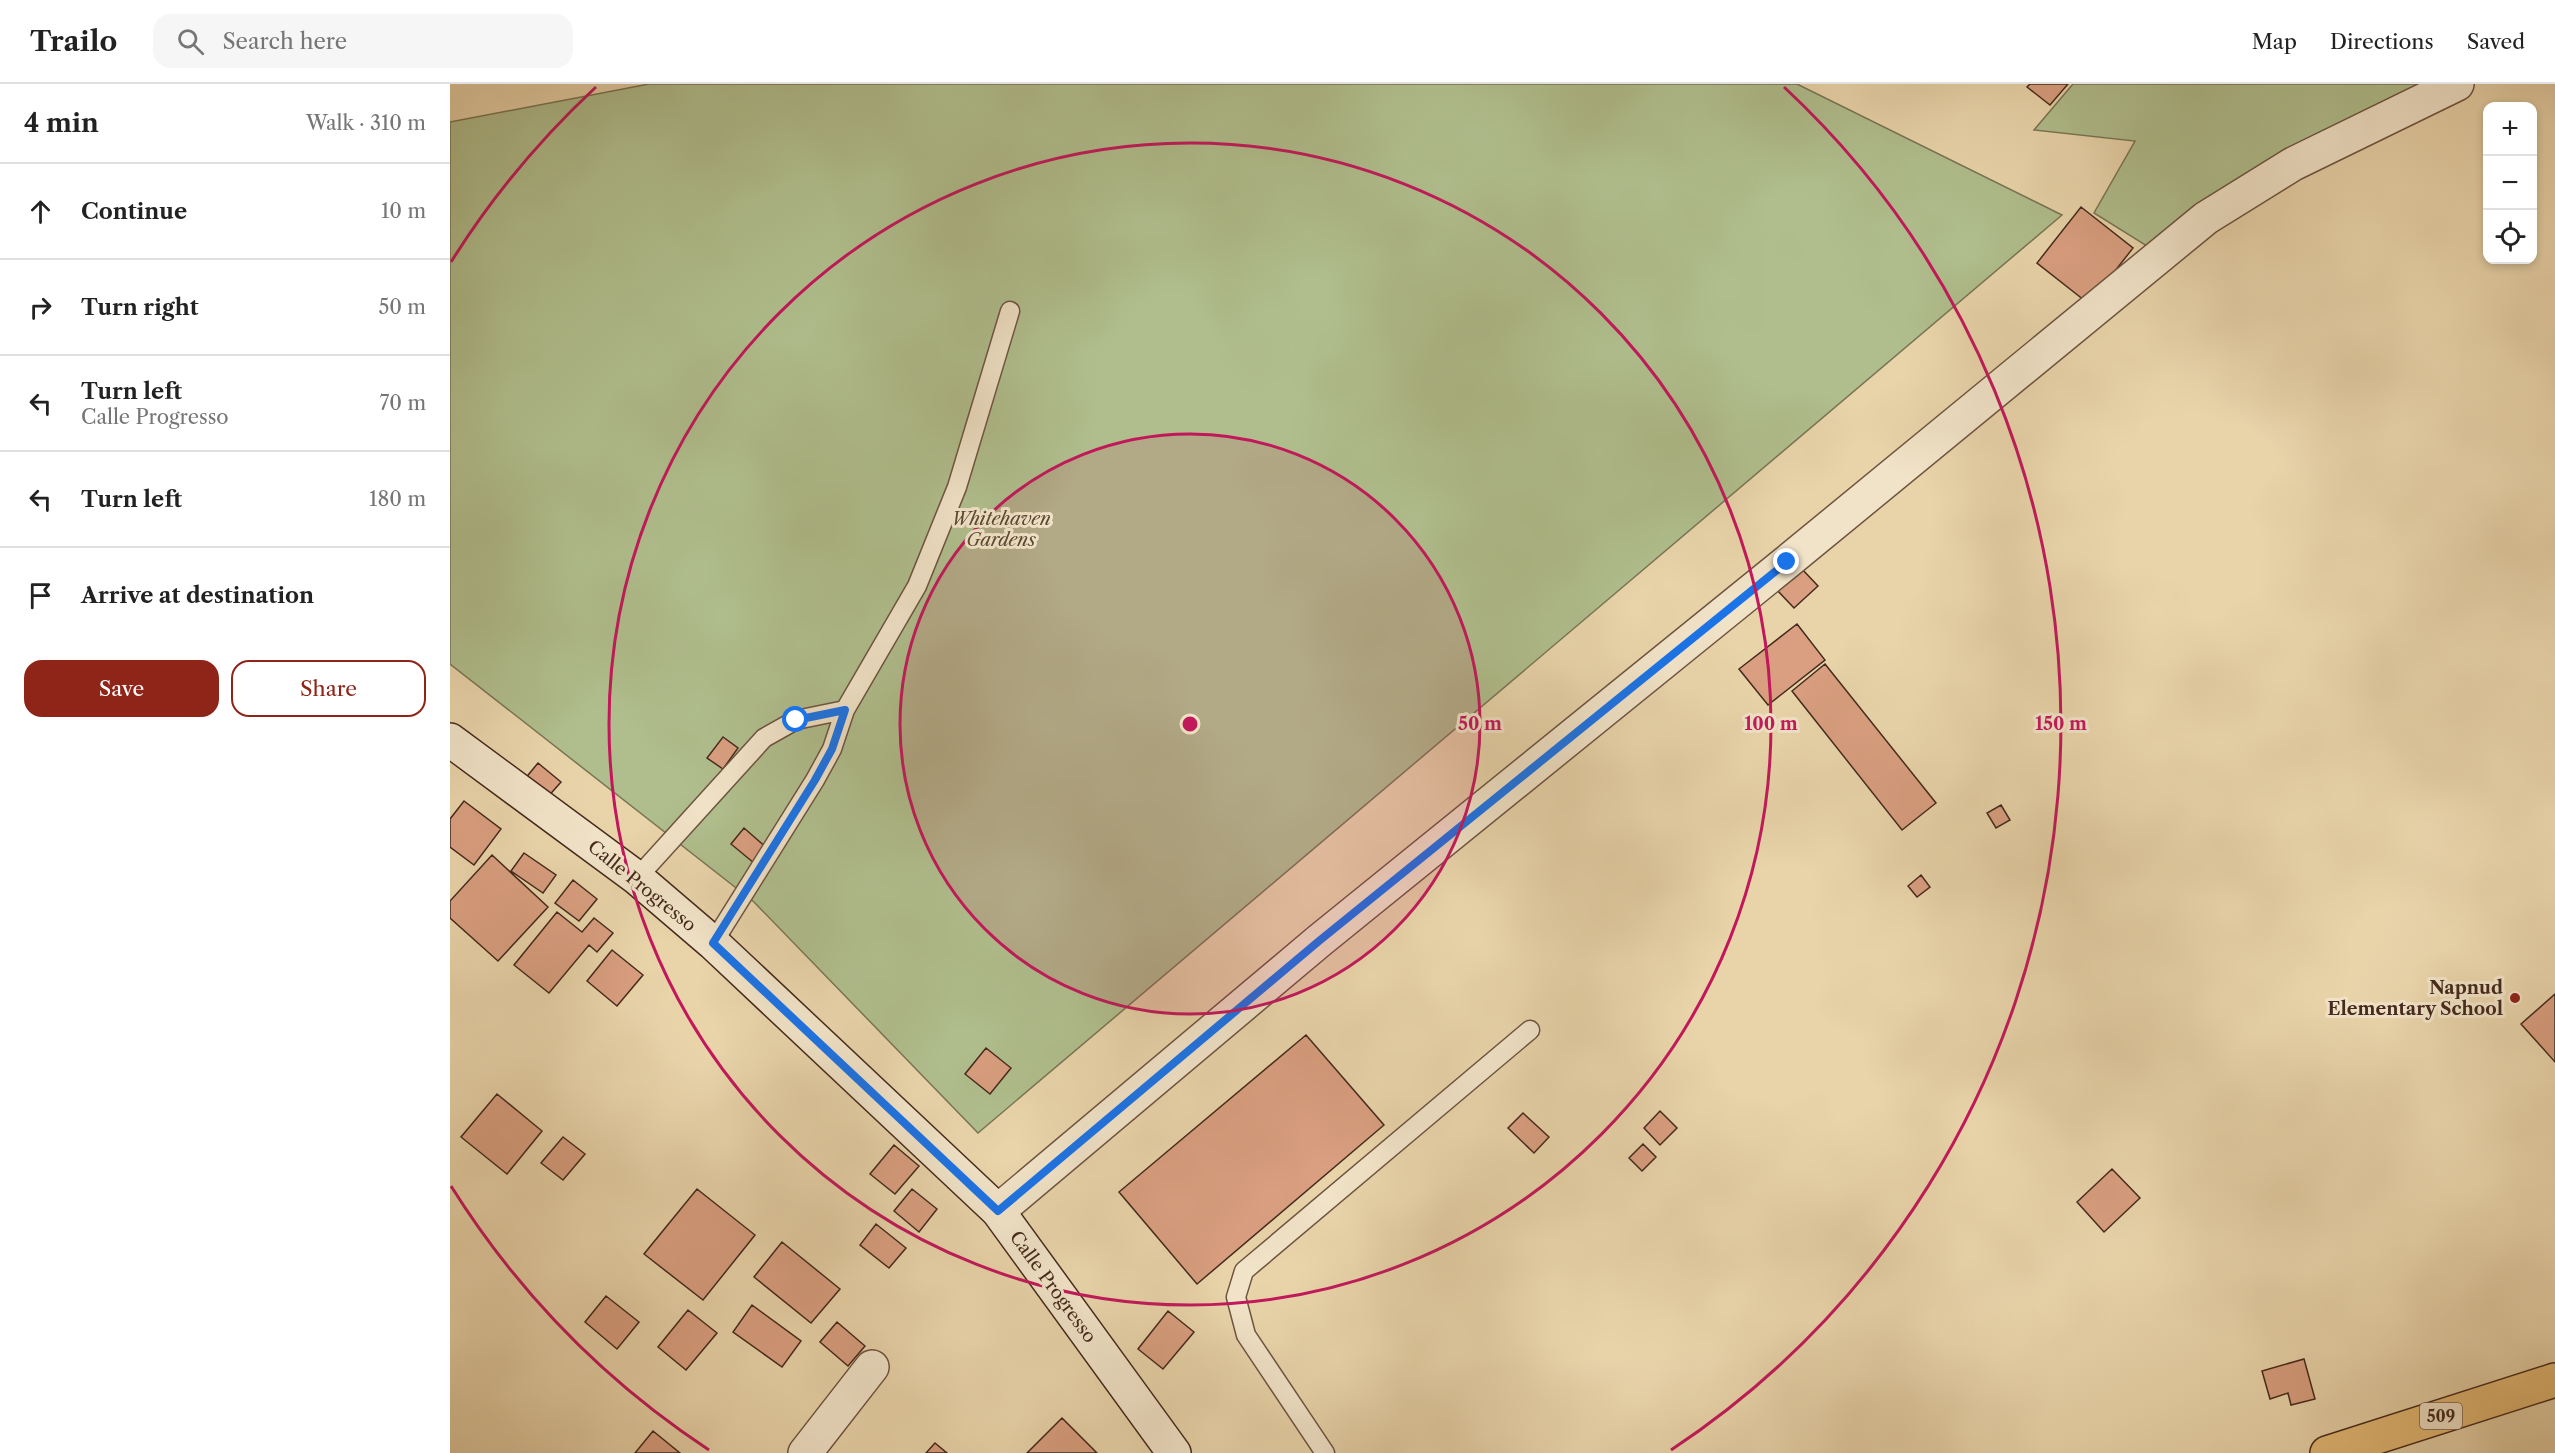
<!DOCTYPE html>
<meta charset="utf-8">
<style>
:root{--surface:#fff;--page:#f6f6f6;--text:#222;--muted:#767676;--line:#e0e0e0;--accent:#8f2418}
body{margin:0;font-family:"Libre Caslon Text",serif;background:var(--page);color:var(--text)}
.controls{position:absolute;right:18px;top:18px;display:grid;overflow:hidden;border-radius:12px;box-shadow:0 3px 9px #0003}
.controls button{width:54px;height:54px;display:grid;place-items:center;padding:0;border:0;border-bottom:2px solid var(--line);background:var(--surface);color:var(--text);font:30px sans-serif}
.stop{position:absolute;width:18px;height:18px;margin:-14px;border:4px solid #1a73e8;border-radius:50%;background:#fff}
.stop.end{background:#1a73e8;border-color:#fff;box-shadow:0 2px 6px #0008}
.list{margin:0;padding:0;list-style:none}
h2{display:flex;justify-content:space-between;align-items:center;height:78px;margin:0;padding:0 24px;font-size:26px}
h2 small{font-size:20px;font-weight:400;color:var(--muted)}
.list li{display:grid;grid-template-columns:39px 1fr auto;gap:18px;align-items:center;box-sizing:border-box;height:96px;padding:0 24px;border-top:2px solid var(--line)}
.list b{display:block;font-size:22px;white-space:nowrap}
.list p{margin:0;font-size:20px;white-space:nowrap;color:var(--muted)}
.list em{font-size:20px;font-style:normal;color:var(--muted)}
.actions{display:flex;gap:12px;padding:18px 24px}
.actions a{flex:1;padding:14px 0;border:2px solid var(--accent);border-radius:18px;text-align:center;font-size:21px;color:var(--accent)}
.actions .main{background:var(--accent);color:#fff}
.icon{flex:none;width:33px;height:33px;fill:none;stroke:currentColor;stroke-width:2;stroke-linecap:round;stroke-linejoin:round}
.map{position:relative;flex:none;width:2105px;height:1369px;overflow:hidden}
header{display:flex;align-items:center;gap:36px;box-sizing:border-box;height:84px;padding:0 30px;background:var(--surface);border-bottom:2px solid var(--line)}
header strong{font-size:28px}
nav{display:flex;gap:33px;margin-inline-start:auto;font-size:21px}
.search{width:420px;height:54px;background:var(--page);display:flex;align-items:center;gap:15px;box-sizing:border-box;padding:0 21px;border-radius:18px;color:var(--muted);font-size:22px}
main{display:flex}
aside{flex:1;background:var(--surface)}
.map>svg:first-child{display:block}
.green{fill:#b0be8d;stroke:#7a7455;stroke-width:1.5}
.building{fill:#d99f80;stroke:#452a1d;stroke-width:1.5}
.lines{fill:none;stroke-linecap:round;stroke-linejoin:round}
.lane-casing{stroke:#6e5440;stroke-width:21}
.street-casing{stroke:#6e5440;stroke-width:36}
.secondary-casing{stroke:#452a1d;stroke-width:36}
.primary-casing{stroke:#452a1d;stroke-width:36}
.lane{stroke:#f1e3c8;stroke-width:18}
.street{stroke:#f1e3c8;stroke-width:33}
.secondary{stroke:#f1e3c8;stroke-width:33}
.primary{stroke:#e4ba75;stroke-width:33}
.route{stroke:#1a73e8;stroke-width:8}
.ring{fill:none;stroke:#c2185b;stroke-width:3}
.poi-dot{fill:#8f2418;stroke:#f1e3c8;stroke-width:2}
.labels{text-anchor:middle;stroke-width:6;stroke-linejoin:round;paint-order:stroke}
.shield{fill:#f1e3c8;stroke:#796250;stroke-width:1.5}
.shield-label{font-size:16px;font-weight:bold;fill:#452a1d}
.park-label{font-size:18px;font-style:italic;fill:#5a4833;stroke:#f1e3c8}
.street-label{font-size:18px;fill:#452a1d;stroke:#f1e3c8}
.poi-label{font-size:18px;font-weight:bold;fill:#452a1d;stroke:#f1e3c8;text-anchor:end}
.centre{fill:#c2185b;stroke:#f1e3c8;stroke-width:3}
.ring-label{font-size:18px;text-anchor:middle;font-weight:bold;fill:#c2185b;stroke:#f1e3c8;stroke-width:6;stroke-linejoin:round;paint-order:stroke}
</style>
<header>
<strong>Trailo</strong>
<div class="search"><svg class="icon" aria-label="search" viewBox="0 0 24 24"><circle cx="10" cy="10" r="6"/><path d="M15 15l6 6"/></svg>Search here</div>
<nav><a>Map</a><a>Directions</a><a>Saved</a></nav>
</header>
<main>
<aside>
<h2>4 min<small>Walk · 310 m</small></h2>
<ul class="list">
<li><svg class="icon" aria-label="ahead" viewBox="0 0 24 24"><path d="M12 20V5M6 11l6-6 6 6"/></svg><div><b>Continue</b></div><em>10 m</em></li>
<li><svg class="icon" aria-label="right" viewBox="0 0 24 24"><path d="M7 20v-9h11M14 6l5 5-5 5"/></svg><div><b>Turn right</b></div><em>50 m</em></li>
<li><svg class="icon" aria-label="left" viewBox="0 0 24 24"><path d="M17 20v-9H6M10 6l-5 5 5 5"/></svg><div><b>Turn left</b><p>Calle Progresso</p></div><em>70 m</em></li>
<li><svg class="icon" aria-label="left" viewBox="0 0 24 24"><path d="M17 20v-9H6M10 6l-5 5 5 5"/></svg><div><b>Turn left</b></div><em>180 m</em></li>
<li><svg class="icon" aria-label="arrive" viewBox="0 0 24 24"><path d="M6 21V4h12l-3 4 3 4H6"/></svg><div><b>Arrive at destination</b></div></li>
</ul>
<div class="actions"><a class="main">Save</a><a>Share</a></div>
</aside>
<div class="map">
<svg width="2105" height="1369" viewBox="0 0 2105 1369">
<rect width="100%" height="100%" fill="#e9d4aa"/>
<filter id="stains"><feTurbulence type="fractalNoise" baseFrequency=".00333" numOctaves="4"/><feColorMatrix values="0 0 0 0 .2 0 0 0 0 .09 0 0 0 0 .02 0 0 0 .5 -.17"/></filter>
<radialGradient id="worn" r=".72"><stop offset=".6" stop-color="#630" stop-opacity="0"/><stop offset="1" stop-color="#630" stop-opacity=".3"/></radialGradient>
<path class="green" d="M 199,0 L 1347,0 L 1612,131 L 528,1049 L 304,818 L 0,580 L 0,38 Z
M 1623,0 L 1987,0 L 1700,164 L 1644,129 L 1685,57 L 1584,46 Z"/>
<path class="building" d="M 1580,0 L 1618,0 L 1600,21 L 1577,3 Z
M 1631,123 L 1683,164 L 1639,220 L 1587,179 Z
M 1351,484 L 1368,502 L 1344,524 L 1327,506 Z
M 1347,540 L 1375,576 L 1318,621 L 1289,585 Z
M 1375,580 L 1486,719 L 1452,746 L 1342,607 Z
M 273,653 L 288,664 L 273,685 L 257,674 Z
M 88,679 L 111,698 L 96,715 L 74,696 Z
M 14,717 L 51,745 L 24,781 L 0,763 L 0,735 Z
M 1551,721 L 1560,736 L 1546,744 L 1537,729 Z
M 294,744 L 317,764 L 304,779 L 281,760 Z
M 74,769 L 106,791 L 93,809 L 61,787 Z
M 42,771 L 98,823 L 48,877 L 0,834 L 0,817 Z
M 1471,791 L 1480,803 L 1467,813 L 1458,802 Z
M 123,796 L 147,815 L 129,837 L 105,819 Z
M 107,828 L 132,848 L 144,834 L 163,849 L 147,868 L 139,861 L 99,909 L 64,881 Z
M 162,866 L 193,891 L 167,922 L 137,897 Z
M 2105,910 L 2105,978 L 2071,940 Z
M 856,951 L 934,1041 L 747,1200 L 669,1108 Z
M 536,964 L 561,984 L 540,1010 L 515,990 Z
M 47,1010 L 92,1047 L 57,1090 L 11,1053 Z
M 1210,1027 L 1227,1044 L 1210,1061 L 1194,1044 Z
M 1073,1029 L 1099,1053 L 1084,1069 L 1058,1044 Z
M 113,1053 L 135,1070 L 113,1096 L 91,1079 Z
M 1193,1060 L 1206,1073 L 1192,1087 L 1179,1074 Z
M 444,1061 L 469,1082 L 445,1110 L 420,1090 Z
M 1662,1085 L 1690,1114 L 1654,1148 L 1627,1118 Z
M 247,1105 L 305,1151 L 253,1216 L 194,1170 Z
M 462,1105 L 487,1125 L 469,1148 L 444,1127 Z
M 426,1140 L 456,1164 L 439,1184 L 410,1161 Z
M 332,1158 L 390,1205 L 361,1239 L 304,1193 Z
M 156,1212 L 189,1238 L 167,1265 L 135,1238 Z
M 302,1221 L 351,1257 L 332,1283 L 283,1248 Z
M 238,1226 L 267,1249 L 236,1286 L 208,1263 Z
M 718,1227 L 744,1248 L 713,1285 L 688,1265 Z
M 387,1238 L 415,1262 L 398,1282 L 370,1258 Z
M 1854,1275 L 1865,1315 L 1841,1321 L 1838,1309 L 1820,1315 L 1812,1287 Z
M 612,1334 L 647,1369 L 577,1369 Z
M 203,1347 L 230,1369 L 185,1369 Z
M 485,1359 L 497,1369 L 476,1369 Z"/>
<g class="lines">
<defs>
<path id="lane" d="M 187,794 L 314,654 L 346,636 L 395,626
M 263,859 L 365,696 L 382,665 L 395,626 L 467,502 L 507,403 L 560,227
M 875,1369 L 796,1251 L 786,1213 L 794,1187 L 1080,946"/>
<path id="street" d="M 548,1127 L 869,857 L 1337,478 L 1756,134 L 1843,80 L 2007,0
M 355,1369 L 422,1283"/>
<path id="secondary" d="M 0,656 L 187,794 L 263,859 L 548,1127 L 724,1369"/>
<path id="primary" d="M 1877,1369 L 2105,1296"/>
</defs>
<use href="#lane" class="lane-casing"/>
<use href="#street" class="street-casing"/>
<use href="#secondary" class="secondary-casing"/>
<use href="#primary" class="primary-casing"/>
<use href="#lane" class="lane"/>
<use href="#street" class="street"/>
<use href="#secondary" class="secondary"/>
<use href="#primary" class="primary"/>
</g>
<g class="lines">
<path class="route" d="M 346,636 L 395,626 L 382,665 L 365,696 L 263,859 L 548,1127 L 869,857 L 1337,478"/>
</g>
<circle cx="740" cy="640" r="290" fill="#c2185b" fill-opacity=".12"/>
<g class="ring">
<circle cx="740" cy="640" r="290"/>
<circle cx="740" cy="640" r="581"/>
<path d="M259 1366A871 871 0 0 1 1 1102M1 178A871 871 0 0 1 146 3M1334 3A871 871 0 0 1 1221 1366"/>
</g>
<circle class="poi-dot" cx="2065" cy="914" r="6"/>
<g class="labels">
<rect class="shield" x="1970" y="1319" width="42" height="26" rx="4.5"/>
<g class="shield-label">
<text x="1991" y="1338">509</text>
</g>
<g class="park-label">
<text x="551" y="441">Whitehaven<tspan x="551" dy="21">Gardens</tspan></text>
</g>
<g class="street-label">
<text transform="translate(192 802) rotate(39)" y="6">Calle Progresso</text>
<text transform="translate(603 1203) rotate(54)" y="6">Calle Progresso</text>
</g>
<g class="poi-label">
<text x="2053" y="910">Napnud<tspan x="2053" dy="21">Elementary School</tspan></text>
</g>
</g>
<circle cx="740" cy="640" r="9" class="centre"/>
<g class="ring-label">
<text x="1030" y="646">50 m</text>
<text x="1321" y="646">100 m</text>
<text x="1611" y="646">150 m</text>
</g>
<rect width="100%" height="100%" filter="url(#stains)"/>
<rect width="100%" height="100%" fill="url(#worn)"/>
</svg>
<div class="controls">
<button>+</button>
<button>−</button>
<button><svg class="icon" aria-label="locate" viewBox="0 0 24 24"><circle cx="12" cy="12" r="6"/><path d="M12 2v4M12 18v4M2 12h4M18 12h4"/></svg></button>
</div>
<div class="stop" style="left:346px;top:636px"></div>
<div class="stop end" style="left:1337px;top:478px"></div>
</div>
</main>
